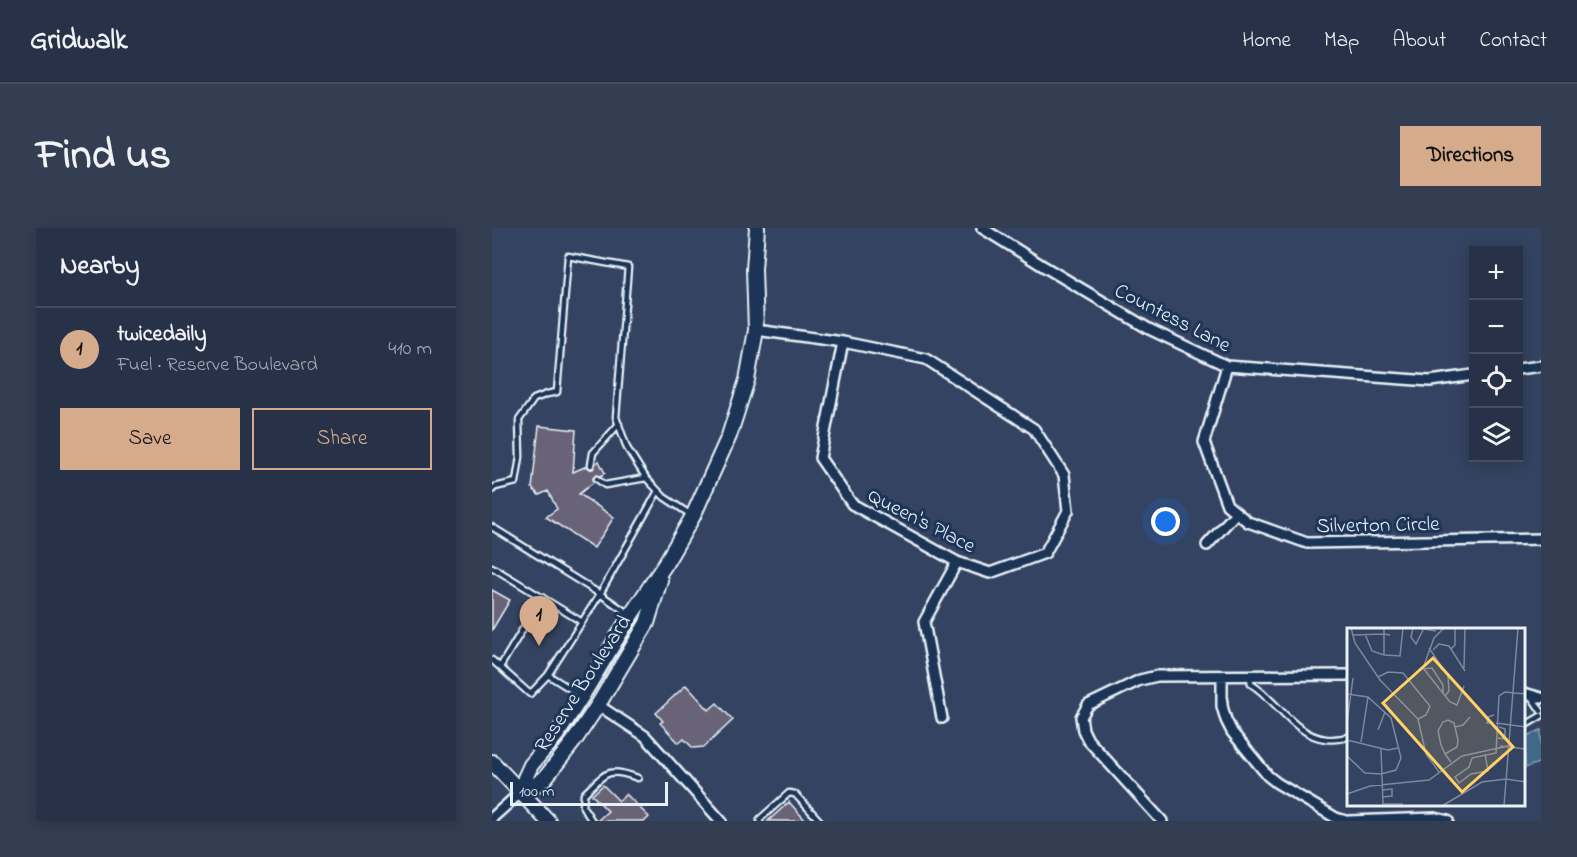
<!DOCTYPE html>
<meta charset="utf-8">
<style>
:root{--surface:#273249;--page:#333e53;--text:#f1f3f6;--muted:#a4aab4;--line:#434d61;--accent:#d6ab8b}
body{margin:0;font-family:"Indie Flower",sans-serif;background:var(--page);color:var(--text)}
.controls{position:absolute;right:18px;top:18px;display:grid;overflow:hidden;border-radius:0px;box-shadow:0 3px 15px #0003}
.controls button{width:54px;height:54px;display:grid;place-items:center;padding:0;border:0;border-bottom:2px solid var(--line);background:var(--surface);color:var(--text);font:30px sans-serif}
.scale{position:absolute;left:18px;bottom:15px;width:158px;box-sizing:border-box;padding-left:6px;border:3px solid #e8f1f8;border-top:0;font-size:16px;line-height:21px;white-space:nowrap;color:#e8f1f8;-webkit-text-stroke:4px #1d3557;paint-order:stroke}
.you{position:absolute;left:674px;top:294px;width:21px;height:21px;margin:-15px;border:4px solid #fff;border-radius:50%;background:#1a73e8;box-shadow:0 0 0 9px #1a73e833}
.badge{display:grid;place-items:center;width:39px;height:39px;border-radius:50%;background:var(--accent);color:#111;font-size:20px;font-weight:700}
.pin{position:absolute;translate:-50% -50px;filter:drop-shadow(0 2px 3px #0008)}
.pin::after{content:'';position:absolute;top:32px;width:21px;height:18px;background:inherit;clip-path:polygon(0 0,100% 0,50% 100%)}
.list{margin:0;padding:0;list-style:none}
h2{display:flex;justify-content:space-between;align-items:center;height:78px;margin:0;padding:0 24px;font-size:26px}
h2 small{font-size:20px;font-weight:400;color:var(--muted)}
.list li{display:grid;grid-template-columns:39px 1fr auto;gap:18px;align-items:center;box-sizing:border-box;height:84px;padding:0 24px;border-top:2px solid var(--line)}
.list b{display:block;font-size:22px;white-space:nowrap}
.list p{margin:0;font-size:20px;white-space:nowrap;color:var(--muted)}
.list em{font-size:20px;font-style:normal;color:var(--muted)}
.actions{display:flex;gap:12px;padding:18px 24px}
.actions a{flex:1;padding:14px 0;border:2px solid var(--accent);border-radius:0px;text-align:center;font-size:21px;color:var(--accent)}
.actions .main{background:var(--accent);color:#111}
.icon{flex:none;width:33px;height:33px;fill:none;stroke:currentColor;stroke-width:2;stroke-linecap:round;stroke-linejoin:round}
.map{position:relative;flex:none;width:1049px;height:593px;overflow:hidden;border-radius:0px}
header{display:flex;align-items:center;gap:36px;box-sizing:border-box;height:84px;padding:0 30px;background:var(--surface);border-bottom:2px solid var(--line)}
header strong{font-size:28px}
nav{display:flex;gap:33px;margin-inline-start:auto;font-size:21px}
.intro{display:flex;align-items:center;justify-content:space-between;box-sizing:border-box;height:144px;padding:0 36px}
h1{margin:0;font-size:42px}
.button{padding:15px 27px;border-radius:0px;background:var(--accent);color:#111;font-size:21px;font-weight:700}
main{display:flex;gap:36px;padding:0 36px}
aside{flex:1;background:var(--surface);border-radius:0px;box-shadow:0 3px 15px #0003}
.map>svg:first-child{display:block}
.water{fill:#406787;stroke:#839eb4;stroke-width:1.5}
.building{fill:#696477;stroke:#e8f1f8;stroke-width:1.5}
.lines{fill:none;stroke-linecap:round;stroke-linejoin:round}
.lane-casing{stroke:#e8f1f8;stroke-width:9}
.street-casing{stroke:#e8f1f8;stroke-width:14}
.secondary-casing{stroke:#e8f1f8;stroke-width:18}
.lane{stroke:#1d3557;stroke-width:4.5}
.street{stroke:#1d3557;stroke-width:9}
.secondary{stroke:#1d3557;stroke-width:14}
.labels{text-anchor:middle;stroke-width:6;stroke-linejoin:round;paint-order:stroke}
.street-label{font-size:21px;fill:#e8f1f8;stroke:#1d3557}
.inset-road{fill:none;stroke:#7c899d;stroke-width:1.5}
.view{fill:#ffd166;fill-opacity:0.15;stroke:#ffd166;stroke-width:3}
.inset-edge{fill:none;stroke:#e8f1f8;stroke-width:3}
</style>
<header>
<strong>Gridwalk</strong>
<nav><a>Home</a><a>Map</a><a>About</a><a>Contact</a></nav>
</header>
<div class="intro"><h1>Find us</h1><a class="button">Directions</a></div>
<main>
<aside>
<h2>Nearby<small></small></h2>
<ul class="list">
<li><span class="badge">1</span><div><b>twicedaily</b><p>Fuel · Reserve Boulevard</p></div><em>410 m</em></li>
</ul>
<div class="actions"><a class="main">Save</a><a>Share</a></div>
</aside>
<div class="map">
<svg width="1049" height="593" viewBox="0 0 1049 593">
<rect width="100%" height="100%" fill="#344361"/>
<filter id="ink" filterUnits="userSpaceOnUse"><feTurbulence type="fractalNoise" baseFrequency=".0167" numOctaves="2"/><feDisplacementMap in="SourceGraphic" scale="12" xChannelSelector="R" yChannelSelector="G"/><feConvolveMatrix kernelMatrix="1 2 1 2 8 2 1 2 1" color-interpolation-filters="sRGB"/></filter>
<g filter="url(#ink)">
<path class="water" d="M 1049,502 L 1049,534 L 1033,540 L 1033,509 Z"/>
<path class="building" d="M 47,198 L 84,202 L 81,244 L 95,238 L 98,241 L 101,241 L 104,235 L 107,233 L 113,245 L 109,248 L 105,247 L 102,248 L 101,251 L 102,254 L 87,266 L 122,289 L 102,320 L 54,289 L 65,281 L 56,263 L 47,267 L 40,260 Z
M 0,362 L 18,372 L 0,402 Z
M 194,457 L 217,482 L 225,475 L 241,492 L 212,519 L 201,520 L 192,511 L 187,515 L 168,495 L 171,493 L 164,485 Z
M 111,557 L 127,573 L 134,566 L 157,589 L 153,593 L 105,593 L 116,583 L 100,567 Z
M 297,574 L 314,593 L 276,593 Z"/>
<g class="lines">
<defs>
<path id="lane" d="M 99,237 L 101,225 L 127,196
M 105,251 L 113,257 L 154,250
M 0,262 L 3,259 L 24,254 L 28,229 L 27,192 L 42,171 L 55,166 L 65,164 L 76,28 L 136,39 L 124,189 L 135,220 L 154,250 L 172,269 L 199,287
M 0,299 L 108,366 L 137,386
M 0,339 L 90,394
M 0,432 L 38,466 L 56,447
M 8,439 L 50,369
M 758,448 L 759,456 C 785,472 803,508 834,511 C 841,512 850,510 857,509
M 88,467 L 56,447 L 108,366 L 166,263
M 1039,468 L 1049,483
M 1032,498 L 1049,488
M 100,593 L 91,579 L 92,566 C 115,544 115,539 146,550
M 268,593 L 268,591 L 297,565 L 303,566 L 328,593"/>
<path id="street" d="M 490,0 L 551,38 L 657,101 L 735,138 L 938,153 L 981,147
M 264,102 L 351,114 L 434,131 L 542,201 L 572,247 L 576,283 L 553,325 L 498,345 L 465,334 L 360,276 L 328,230 L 351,114
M 735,138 L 712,214 L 735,277 L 756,294 L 815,315 L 1049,311
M 1026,141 L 1049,138
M 715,317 L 744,285
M 730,448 L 730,478 L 734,492 L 740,504 L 776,548 L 785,555 L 844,590 L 854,593
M 1032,465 L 1049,470
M 106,477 L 153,508 L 229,593
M 450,490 L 432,394 L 465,334
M 0,590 L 29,564
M 670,593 L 596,512 L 591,502 L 589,489 L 596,477 L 648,452 L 665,448 L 857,447
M 857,593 L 943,590 L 956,593"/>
<path id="secondary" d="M 0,534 L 56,593
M 29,564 L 33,550 L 39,537 L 66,505 L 90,468 L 139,387 L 172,338 L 201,288 L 237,208 L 255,152 L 264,102 L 262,41 L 265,0
M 29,564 L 42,558 L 53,550 L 82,513 L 106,477 L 155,395 L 168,352"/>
</defs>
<use href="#lane" class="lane-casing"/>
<use href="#street" class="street-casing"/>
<use href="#secondary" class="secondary-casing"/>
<use href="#lane" class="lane"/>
<use href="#street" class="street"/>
<use href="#secondary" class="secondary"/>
</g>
</g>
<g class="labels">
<g class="street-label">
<text transform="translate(681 89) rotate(27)" y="7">Countess Lane</text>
<text transform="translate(430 292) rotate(27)" y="7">Queen's Place</text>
<text transform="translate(886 296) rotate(-1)" y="7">Silverton Circle</text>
<text transform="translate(90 455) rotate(-57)" y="7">Reserve Boulevard</text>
</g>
</g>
<g transform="translate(855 400)">
<rect width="178" height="178" fill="#344361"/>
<path class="inset-road" d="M 4,0 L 8,15 L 33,52 L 71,91 L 79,126 L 92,144M 66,0 L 64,9 L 69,16 L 77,0M 70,0 L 89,3M 97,0 L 87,10 L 76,40 L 103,74 L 110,77 L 117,58M 18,6 L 25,23 L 37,27 L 37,6 L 43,7M 5,7 L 37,6 L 37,0M 82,20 L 101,48 L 102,63 L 98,68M 104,21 L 108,17 L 108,0M 86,22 L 92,16 L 102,18 L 118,43M 37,27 L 53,28 L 56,0M 117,40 L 118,0M 76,41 L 85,40 L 96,57 L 96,66M 31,49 L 41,44 L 56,45 L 83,78 L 79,87 L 71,91M 0,66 L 21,69 L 44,90 L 54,130 L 49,142 L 34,146 L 18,145 L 0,128M 0,95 L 6,50M 146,95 L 140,95 L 141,89 L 147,87M 149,95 L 179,99M 108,99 L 116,97 L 123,89M 31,102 L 38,84M 151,110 L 158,111 L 158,101 L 152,99M 0,112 L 41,122 L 51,120M 14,114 L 21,69M 153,118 L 179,121M 34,121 L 36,176 L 56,176M 98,126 L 110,119 L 111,112 L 107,95 L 101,92 L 96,94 L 91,103 L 94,117 L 98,126 L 104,134M 125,130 L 149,125 L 152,68 L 158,64 L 179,66M 125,130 L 122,139 L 108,149 L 112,155 L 124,146 L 141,143 L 138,126M 35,162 L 45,161 L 45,168 L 36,169M 0,166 L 23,158 L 82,152 L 115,128 L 161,118M 95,178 L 135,154 L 159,151 L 179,154M 157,178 L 171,0"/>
<path class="view" d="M 86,30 L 166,119 L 115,164 L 36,75 Z"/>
<rect width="178" height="178" class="inset-edge"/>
</g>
</svg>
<div class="controls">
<button>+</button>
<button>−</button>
<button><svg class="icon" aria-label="locate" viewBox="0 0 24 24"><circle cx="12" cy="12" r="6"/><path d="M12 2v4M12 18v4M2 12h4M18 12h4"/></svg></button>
<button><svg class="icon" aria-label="layers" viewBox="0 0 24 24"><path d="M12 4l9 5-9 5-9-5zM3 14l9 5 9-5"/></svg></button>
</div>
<div class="scale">100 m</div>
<div class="you"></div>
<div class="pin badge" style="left:47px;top:418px">1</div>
</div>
</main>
